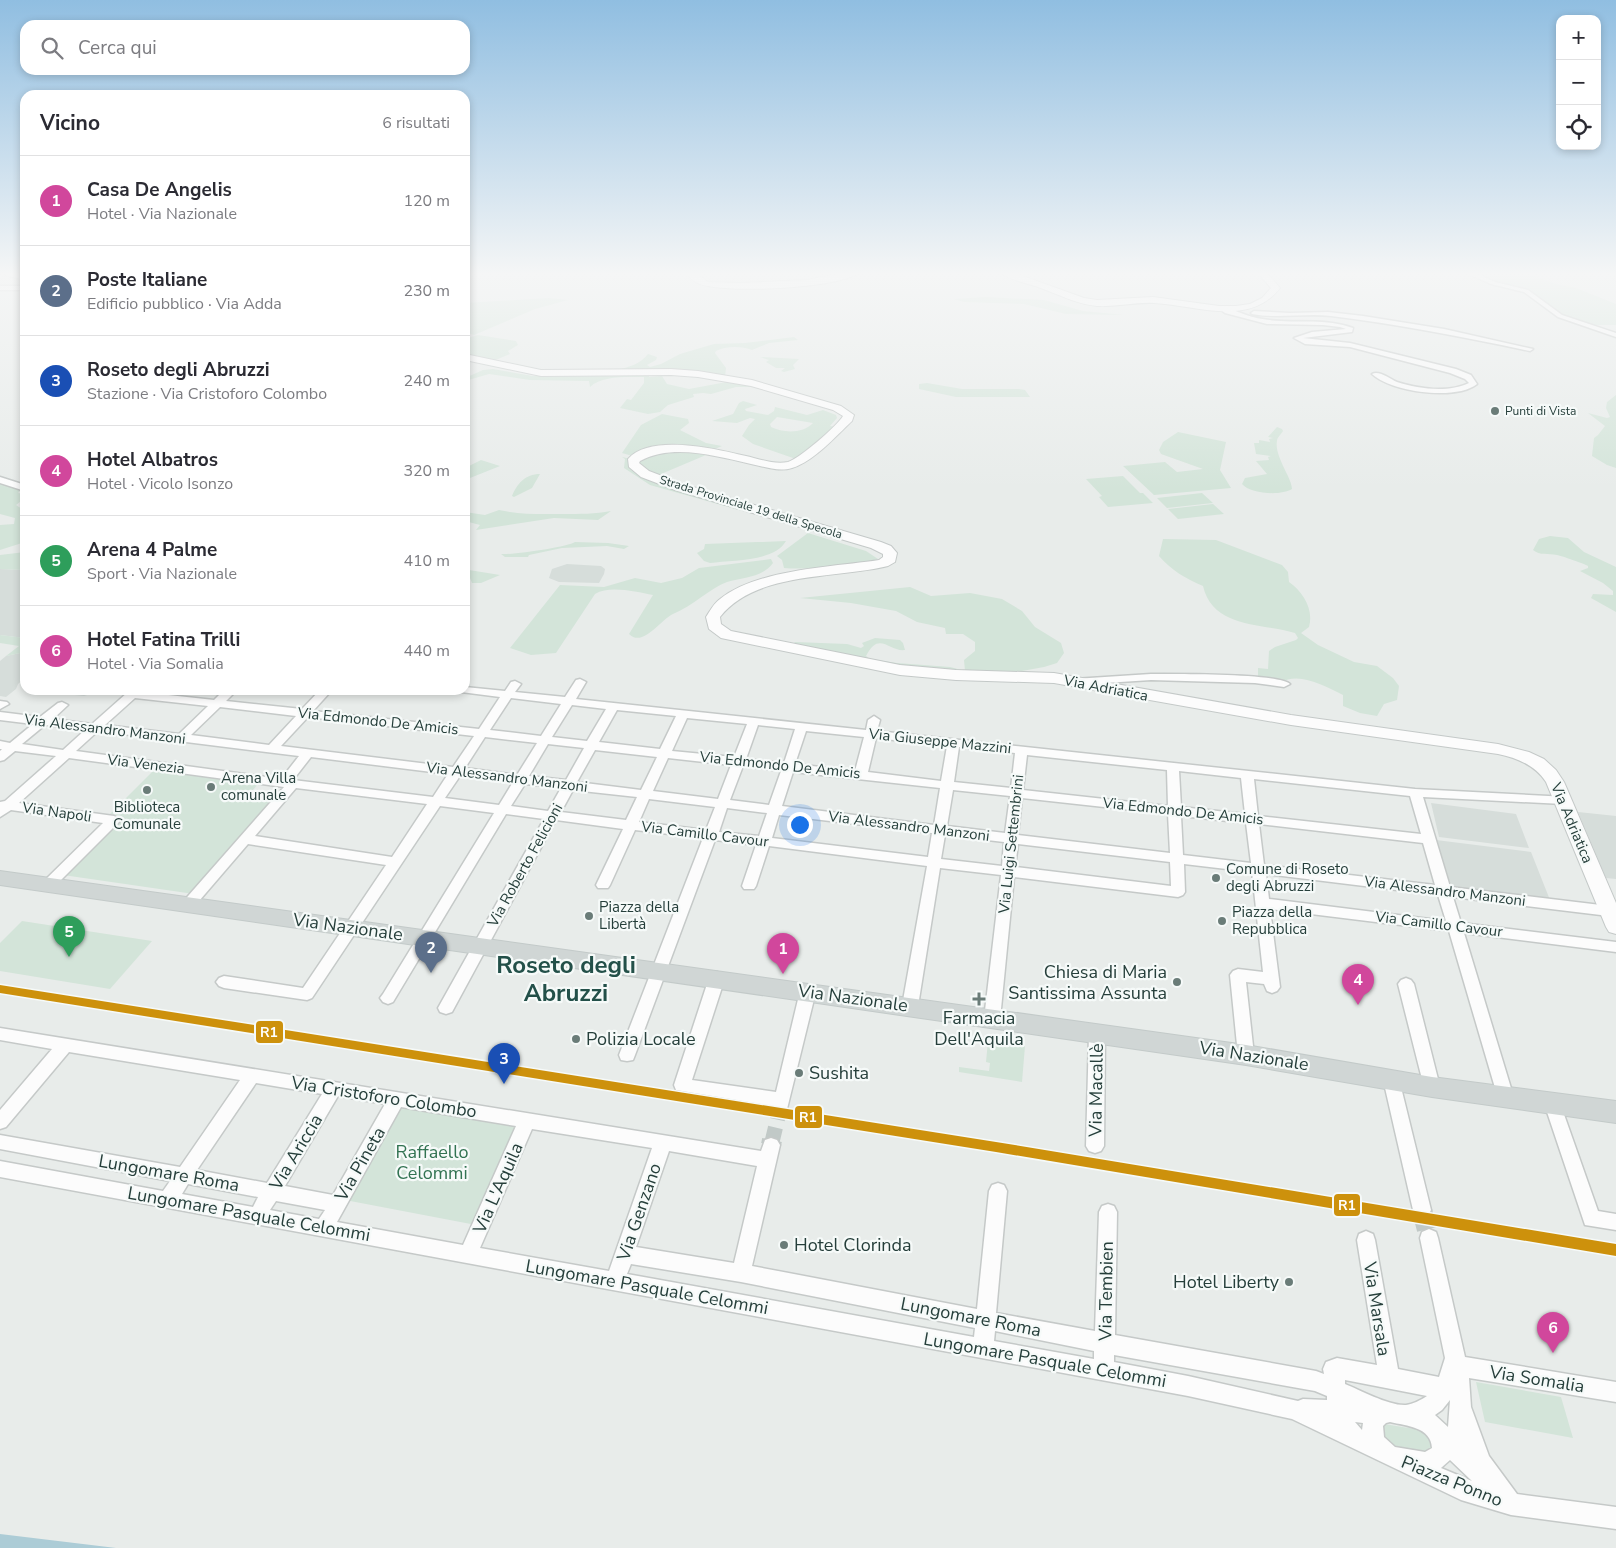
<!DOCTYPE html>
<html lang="it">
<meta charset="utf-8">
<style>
:root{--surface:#fff;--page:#f7f7f7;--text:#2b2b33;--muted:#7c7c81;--line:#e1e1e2;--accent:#6a7c78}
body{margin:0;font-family:"Nunito Sans",sans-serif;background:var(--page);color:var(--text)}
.controls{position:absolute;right:15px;top:15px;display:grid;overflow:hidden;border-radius:10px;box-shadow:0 2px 8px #0003}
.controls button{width:45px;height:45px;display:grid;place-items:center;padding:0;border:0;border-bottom:1px solid var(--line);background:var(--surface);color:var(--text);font:25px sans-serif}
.you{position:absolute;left:799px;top:824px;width:18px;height:18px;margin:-12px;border:4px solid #fff;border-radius:50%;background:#1a73e8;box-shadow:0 0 0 8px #1a73e833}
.badge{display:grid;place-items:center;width:32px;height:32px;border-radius:50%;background:var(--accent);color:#fff;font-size:16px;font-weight:700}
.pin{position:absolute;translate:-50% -41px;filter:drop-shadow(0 1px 2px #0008)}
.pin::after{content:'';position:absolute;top:26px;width:18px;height:15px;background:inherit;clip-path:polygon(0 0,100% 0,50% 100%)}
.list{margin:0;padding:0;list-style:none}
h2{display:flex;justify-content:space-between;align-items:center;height:65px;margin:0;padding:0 20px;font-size:21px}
h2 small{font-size:16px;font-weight:400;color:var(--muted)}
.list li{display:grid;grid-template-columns:32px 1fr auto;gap:15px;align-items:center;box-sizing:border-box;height:90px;padding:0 20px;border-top:1px solid var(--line)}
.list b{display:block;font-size:19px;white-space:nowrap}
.list p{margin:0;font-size:16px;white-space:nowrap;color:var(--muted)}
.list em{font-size:16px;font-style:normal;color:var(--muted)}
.icon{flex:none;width:28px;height:28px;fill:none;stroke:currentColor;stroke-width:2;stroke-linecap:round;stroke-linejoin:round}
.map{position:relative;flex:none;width:1616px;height:1548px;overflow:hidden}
.search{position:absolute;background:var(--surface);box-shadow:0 2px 8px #0003;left:20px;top:20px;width:450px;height:55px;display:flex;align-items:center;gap:12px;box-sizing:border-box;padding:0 18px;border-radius:15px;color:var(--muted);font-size:19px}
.panel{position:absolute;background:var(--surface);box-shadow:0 2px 8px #0003;left:20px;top:90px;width:450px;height:605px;border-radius:15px}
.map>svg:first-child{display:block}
.built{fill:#d6ddda}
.green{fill:#d3e4d9;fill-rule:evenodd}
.water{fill:#acccd6}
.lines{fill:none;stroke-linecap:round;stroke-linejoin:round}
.minor-tunnel-far1{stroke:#c1c9c7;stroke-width:15;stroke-dasharray:15 8;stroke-linecap:butt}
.minor-tunnel{stroke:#c1c9c7;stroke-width:20;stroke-dasharray:20 10;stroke-linecap:butt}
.minor-casing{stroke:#c5c9c8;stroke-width:3}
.secondary-casing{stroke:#c4c9c8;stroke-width:2}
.primary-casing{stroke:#c3cac9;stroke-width:2}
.minor{fill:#fcfcfc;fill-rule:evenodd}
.secondary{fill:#fcfcfc;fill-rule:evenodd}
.primary{fill:#d0d6d5;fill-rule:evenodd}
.rail-1-casing{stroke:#f6faf9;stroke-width:3}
.rail-1{fill:#cd910c;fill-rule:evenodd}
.poi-dot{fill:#6a7c78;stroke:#f6faf9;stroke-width:2}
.labels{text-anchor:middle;stroke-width:4.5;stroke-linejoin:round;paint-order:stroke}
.far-poi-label{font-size:12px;fill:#263f3b;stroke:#f6faf9;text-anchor:start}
.far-street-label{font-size:12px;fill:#263f3b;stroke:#f6faf9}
.street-label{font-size:15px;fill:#263f3b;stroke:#f6faf9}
.poi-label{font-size:15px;fill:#263f3b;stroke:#f6faf9;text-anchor:start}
.near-street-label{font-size:18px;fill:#263f3b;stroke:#f6faf9}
.near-poi-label{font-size:18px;fill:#263f3b;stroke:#f6faf9;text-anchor:start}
.near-park-label{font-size:18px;fill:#327352;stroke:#f6faf9}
.near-district-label{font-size:24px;font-weight:bold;fill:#235049;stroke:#f6faf9}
.line-badge{stroke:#f6faf9;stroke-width:2}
.badge-label{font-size:14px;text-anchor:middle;font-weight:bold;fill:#fff}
</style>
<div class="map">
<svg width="1616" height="1548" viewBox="0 0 1616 1548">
<rect width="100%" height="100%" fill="#e8ecea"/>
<path class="built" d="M 567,564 L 601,566 L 605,569 L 604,574 L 599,583 L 559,582 L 549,578 L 552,569 Z
M 0,569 L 25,570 L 25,638 L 0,635 Z
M 25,652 L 25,678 L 18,684 L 16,689 L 6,697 L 0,696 L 0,661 L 6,656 Z
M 30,690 L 102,690 L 84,696 Z
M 1431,803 L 1516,814 L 1529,848 L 1439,837 Z
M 1578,812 L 1616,816 L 1616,879 L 1606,878 Z
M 1436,840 L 1531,852 L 1550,900 L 1451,887 Z"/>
<path class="green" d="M 1470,272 L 1524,272 L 1556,284 L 1576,288 L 1616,304 L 1616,325 L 1587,325 L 1562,316 L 1529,290 L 1490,281 Z
M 986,297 L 1044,300 L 1083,311 L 1124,315 L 1066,314 L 1024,304 L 964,302 L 954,299 Z
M 549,298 L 568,300 L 535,309 L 474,335 L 465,332 L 465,303 Z
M 478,335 L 516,341 L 518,345 L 508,351 L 510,354 L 493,361 L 530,368 L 465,356 L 465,339 Z
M 794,337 L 798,340 L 769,343 L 752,350 C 742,346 725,346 716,351 L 715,353 L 726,368 L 725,377 L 576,371 C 601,370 632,374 648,354 L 657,357 L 656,360 L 647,365 L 650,367 L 661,364 L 680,354 L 714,344 L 745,343 Z
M 760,357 L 799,359 L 793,365 L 795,369 L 784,372 L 781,371 L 785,368 L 776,368 L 766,362 L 769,360 Z
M 493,369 L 533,376 L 649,375 L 649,377 L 662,376 L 667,384 L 689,389 L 732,381 L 755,387 L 736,387 L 711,394 L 703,393 L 693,394 L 694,397 L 668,405 L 660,412 L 648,414 L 620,408 L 627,399 L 631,400 L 644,383 L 644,377 C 628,377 602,375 590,387 L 589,381 L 530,380 L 489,374 L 465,381 L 465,378 L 483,370 Z
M 927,383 L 962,389 L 1019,389 L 1025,390 L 1030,397 L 956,397 L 919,389 L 919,384 Z
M 1616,395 L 1616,468 L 1607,465 L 1592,456 L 1594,438 L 1598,435 L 1605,426 L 1588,413 L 1607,418 L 1610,417 L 1606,408 L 1607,402 Z
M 743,401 L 757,405 L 745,409 L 746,411 L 768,415 L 774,411 L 775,407 L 807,415 L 823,410 L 836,415 L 837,418 L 830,426 L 836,427 L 792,464 L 788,462 L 794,459 L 793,458 L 753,444 L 742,436 L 749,425 L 755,419 L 750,418 L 737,423 L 712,421 L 733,414 L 739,403 ZM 777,417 L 813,423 C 803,434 783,433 771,427 L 770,424 Z
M 662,414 L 688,419 L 689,423 L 680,430 L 706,443 L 722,446 L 708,452 L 692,449 L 629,455 L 622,453 L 641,425 Z
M 1277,427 L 1282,429 L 1283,431 C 1281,434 1277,438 1277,441 C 1274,456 1292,478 1292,489 C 1281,496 1250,494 1242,484 L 1245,478 L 1267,474 L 1256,461 L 1269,460 L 1268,457 L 1271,456 L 1256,454 L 1254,443 L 1259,443 L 1259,440 L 1270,442 L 1269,439 L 1273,438 L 1268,437 Z
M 1178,432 L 1226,442 L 1220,470 L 1231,488 L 1154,495 L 1123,466 L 1165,462 L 1177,472 L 1203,469 L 1161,454 L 1159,450 L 1163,442 Z
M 688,451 L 706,455 L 654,477 L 639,466 L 639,458 L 644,454 Z
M 622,457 L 631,459 L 629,463 L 736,507 L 739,510 L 650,485 L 624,468 L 625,459 Z
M 481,460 L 500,466 L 465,480 L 465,468 Z
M 540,474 L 532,488 L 514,497 L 512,496 C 517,484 525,474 540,474 Z
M 1123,476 L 1140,493 L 1143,493 L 1153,503 L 1108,507 L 1099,497 L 1102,496 L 1086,479 Z
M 0,482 L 21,490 L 18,493 L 25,494 L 25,498 L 16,505 L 25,511 L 25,542 L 0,550 L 0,525 L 14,524 L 15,518 L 0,514 Z
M 1202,493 L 1213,503 L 1167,508 L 1157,498 Z
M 1213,504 L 1224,514 L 1178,519 L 1168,509 Z
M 499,510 C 523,515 540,514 564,514 C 580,514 595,514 611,511 L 598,520 L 554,518 L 476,530 L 480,525 L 465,521 L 465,512 L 485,515 Z
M 808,533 L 866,551 L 878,559 C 853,566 809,570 784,568 L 782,560 L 777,556 Z
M 1550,536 L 1568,538 L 1584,552 L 1616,567 L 1616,612 L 1591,598 L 1593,594 L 1613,595 L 1613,591 L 1603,583 L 1580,571 L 1588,568 L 1588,566 C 1585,564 1562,556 1557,555 C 1548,553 1540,556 1533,550 L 1539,539 Z
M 1163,539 L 1216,540 L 1282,565 L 1288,572 L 1289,582 C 1303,592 1314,609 1309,627 L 1301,633 L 1318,645 L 1354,662 L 1377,666 L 1393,678 L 1399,686 L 1397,700 L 1384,704 L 1377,716 L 1360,713 L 1343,706 L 1343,695 C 1324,686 1299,671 1280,683 L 1258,679 L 1258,668 L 1268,669 L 1269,651 L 1275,647 L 1296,640 L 1298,638 L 1295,633 C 1263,623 1213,629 1203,586 C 1186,579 1171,570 1159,556 Z
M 786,541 C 774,562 732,560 710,563 L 704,561 L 697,553 L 704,549 L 705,544 Z
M 575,542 L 608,543 L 629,546 L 624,549 L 607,546 L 562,548 L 529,555 L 528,557 L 505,557 L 501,554 C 512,555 568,547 575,542 Z
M 25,552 L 25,570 L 0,569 L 0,555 Z
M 771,559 L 773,563 C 762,578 743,577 727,582 C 710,588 693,606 673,614 C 660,620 643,648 629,634 L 653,595 C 636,592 610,585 595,594 L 556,653 L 531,655 L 510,648 L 560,585 L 604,587 L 635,578 L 661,583 L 682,578 L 699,568 Z
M 469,570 L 500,575 L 481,583 L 472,583 L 470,578 L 465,575 Z
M 910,587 L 931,596 L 970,593 L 1002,599 L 1022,611 L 1035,627 L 1061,643 L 1064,653 L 1057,663 L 1044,667 L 1022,671 L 993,673 L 916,672 L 792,645 L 795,642 L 847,644 L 861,648 L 864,646 L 862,643 L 875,638 L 900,640 L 903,643 L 905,650 C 889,652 879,630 866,656 L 870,659 L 897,663 L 950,667 L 965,671 L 964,660 L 975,651 L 975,642 L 963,634 L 946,634 L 945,628 L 917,622 L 896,611 L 851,603 L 800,598 Z
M 0,635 L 25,638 L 25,652 L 6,656 L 19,646 L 0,643 Z
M 154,770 L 259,783 L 245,799 L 272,802 L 194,894 L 63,875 L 122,816 L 110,814 Z
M 22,921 L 152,941 L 110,989 L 0,971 L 0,943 Z
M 988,1041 L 1025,1046 L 1022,1082 L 959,1072 L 959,1067 L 989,1071 L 990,1063 L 986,1062 Z
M 399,1103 L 522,1124 L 476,1225 L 345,1200 Z
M 1476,1382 L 1561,1397 L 1573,1438 L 1485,1422 Z
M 1384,1424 L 1421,1430 L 1431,1437 L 1433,1449 L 1428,1453 L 1393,1447 L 1386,1444 L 1380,1429 Z"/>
<path class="water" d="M 0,1534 L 116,1548 L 0,1548 Z"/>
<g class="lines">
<path class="minor-tunnel-far1" d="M 772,1142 L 781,1104"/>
<path class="minor-tunnel" d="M 771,1145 L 772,1140
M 1422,1210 L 1429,1238"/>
<defs>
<path id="minor" d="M 6,272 L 25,276 L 25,280 L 2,274 Z
M 1464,272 L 1473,272 L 1495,282 L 1528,290 L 1562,315 L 1616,333 L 1616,337 L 1558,317 L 1524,292 L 1491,284 Z
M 0,286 L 25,286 L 25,290 L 0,290 Z
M 1220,307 C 1225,306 1245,315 1253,317 C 1286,326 1321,316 1353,328 L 1352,332 L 1303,338 L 1350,343 L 1456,369 L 1471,375 L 1477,384 C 1456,401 1391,392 1372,374 C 1379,370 1390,379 1397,382 C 1419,389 1448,393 1469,383 L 1465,379 L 1450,373 L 1350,347 L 1305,344 L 1294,338 L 1312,332 L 1346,329 L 1340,327 L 1323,325 L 1267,324 L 1225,313 L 1220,309 Z
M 1254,311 L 1290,313 L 1328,312 L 1363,316 L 1444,329 L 1533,349 L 1530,351 C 1464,337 1398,324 1331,316 C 1305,313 1278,319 1252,314 L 1251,313 Z
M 0,477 L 25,485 L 25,491 L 0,483 Z
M 1151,674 C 1173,674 1279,673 1290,684 L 1284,687 L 1255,683 L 1151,680 L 1074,685 L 1068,682 L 1074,679 Z
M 580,679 L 586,682 L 576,699 L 866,730 L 868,720 L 874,716 L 880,720 L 877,731 L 1415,789 L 1568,797 L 1569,800 L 1568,803 L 1563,804 L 1423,797 L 1450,887 L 1609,906 L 1614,907 L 1616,911 L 1614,915 L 1609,916 L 1453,897 L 1461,923 L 1616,942 L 1616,952 L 1464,933 L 1514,1098 L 1512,1103 L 1506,1105 L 1500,1103 L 1498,1098 L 1449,931 L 1270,909 L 1280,987 L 1277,991 L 1272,993 L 1267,991 L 1264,984 L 1246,982 L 1254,1055 L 1252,1060 L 1246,1061 L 1240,1060 L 1238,1055 L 1230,975 L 1233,971 L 1238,969 L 1263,972 L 1252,872 L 1184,864 L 1185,892 L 1183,895 L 1178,897 L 1014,877 L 1000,1019 L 998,1023 L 992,1025 L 986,1023 L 984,1019 L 1001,875 L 940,868 L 918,1006 L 915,1010 L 910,1012 L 905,1010 L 902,1006 L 927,866 L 769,846 L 756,886 L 754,889 L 744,889 L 742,886 L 756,845 L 715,840 L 635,1055 L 633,1060 L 627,1061 L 621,1060 L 619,1055 L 703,838 L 635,830 L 610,885 L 608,888 L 598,888 L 596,885 L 623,829 L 556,820 L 452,1012 L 446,1014 L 440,1012 L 438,1008 L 544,819 L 506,814 L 393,1002 L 388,1004 L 383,1002 L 380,998 L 383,994 L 494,813 L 440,806 L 312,998 L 307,1000 L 224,988 L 219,986 L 216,982 L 219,978 L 224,976 L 303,988 L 386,865 L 248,844 L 193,908 L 183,908 L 181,904 L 284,787 L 69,758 L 19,803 L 114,816 L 121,820 L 53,888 L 43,888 L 41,885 L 43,882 L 103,823 L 11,810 L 0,817 L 0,802 L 5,801 L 56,756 L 15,751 L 4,760 L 0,761 L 0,751 L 2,749 L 0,749 L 0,741 L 10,743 L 33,724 L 0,720 L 0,712 L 40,717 L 58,703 L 62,702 L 68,705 L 53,719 L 92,724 L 128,692 L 132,691 L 214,700 L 224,690 L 237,690 L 226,701 L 302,709 L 320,690 L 332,690 L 313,711 L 479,729 L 500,697 L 461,692 L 459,690 L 465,690 L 465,687 L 505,691 L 511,682 L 515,681 L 521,684 L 515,692 L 565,697 L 576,680 ZM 135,698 L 208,706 L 179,734 L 105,725 ZM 511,698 L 561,704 L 541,736 L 490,730 ZM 572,705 L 606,709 L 587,741 L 552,737 ZM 220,707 L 296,716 L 269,745 L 191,735 ZM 617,710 L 676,716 L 660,749 L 599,742 ZM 308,717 L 474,736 L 453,767 L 281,746 ZM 687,718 L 747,724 L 734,757 L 672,751 ZM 45,725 L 85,730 L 63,750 L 22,744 ZM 758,725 L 795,729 L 784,763 L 746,759 ZM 98,731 L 299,756 L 281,779 L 76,751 ZM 806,731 L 864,737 L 855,771 L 795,764 ZM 485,737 L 537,743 L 517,775 L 465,768 ZM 876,738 L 947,746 L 941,781 L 868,772 ZM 548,744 L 584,748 L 566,780 L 529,776 ZM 959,747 L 1015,753 L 1011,788 L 954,782 ZM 595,750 L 657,757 L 641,790 L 577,782 ZM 1027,755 L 1167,770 L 1168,806 L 1023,790 ZM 311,757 L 448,774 L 433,797 L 293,780 ZM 668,758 L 731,765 L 718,799 L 653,791 ZM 743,766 L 781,771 L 769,805 L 730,800 ZM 1179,771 L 1241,778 L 1245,814 L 1181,807 ZM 793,772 L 940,788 L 934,825 L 782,806 ZM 460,776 L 513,782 L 499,805 L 445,798 ZM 1254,779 L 1410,796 L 1421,834 L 1258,816 ZM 525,784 L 561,788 L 548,811 L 511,806 ZM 296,788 L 427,804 L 392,857 L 255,836 ZM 573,790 L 637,797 L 626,820 L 561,812 ZM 953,790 L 1010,796 L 1005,833 L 947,826 ZM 1022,798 L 1168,814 L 1170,853 L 1018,835 ZM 649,799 L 715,807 L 706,830 L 639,822 ZM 727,808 L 767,813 L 759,836 L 719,832 ZM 779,815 L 932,833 L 928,857 L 772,838 ZM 1181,816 L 1246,823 L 1251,863 L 1183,855 ZM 1259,824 L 1423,843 L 1435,885 L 1264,865 ZM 945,835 L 1004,842 L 1002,866 L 941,859 ZM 1018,844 L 1170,862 L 1171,886 L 1015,867 ZM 1266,874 L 1438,895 L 1446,921 L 1269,899 Z
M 0,701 L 7,702 L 9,704 L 0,709 Z
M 717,972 L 722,974 L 725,978 L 692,1080 L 776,1092 L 800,991 L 803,987 L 808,985 L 813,987 L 816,991 L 787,1109 L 781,1111 L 775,1109 L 773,1106 L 676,1090 L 674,1085 L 709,978 L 712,974 Z
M 1406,978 L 1411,980 L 1414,984 L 1440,1087 L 1438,1092 L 1432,1094 L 1426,1092 L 1424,1087 L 1398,984 L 1401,980 Z
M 0,1028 L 761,1151 L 765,1140 L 771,1138 L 777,1140 L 780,1145 L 752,1266 L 977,1309 L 989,1191 L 992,1185 L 998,1183 L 1004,1185 L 1007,1191 L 996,1313 L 1095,1331 L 1099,1212 L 1102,1206 L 1108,1204 L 1114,1206 L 1117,1212 L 1115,1335 L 1316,1371 L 1324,1374 L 1323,1369 L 1326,1362 L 1337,1358 L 1377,1365 L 1357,1240 L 1359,1234 L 1366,1231 L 1373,1234 L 1375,1240 L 1398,1369 L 1439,1377 L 1445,1358 L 1420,1238 L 1422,1232 L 1429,1229 L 1436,1232 L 1438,1238 L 1465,1357 L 1616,1382 L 1616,1402 L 1469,1378 L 1471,1407 L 1489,1456 L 1517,1494 L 1616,1507 L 1616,1529 L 1511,1515 L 1461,1500 L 1292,1419 L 1188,1396 L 0,1177 L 0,1161 L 163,1191 L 170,1181 L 0,1149 L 0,1135 L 180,1167 L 240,1080 L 69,1052 L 6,1127 L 0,1129 L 0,1110 L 52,1049 L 0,1040 ZM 256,1083 L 322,1094 L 267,1183 L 197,1170 ZM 338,1096 L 385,1104 L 333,1195 L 285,1186 ZM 401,1107 L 516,1126 L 463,1245 L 337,1222 ZM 532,1129 L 652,1148 L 609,1271 L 480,1248 ZM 669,1151 L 757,1166 L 734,1263 L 636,1247 ZM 188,1184 L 258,1197 L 253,1207 L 182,1194 ZM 276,1201 L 325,1210 L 319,1219 L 270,1210 ZM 631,1264 L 741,1282 L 975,1328 L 974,1337 L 627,1274 ZM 995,1331 L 1094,1351 L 1094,1359 L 994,1341 ZM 1114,1355 L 1315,1391 L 1327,1396 L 1327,1400 L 1303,1399 L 1298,1401 L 1188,1376 L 1114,1362 ZM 1345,1380 L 1427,1396 C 1421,1400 1413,1404 1406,1405 C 1389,1406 1360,1390 1345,1384 ZM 1450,1400 L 1448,1427 L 1435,1415 L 1442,1410 ZM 1355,1422 L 1363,1423 L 1362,1430 ZM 1390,1422 C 1407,1426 1431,1427 1432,1448 L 1425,1452 L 1395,1447 L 1384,1437 L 1383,1426 L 1386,1423 ZM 1450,1460 L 1472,1481 L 1441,1468 Z
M 1097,1028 L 1103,1030 L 1105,1034 L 1104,1146 L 1101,1151 L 1095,1153 L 1089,1151 L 1086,1146 L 1089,1034 L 1091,1030 Z
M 1391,1072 L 1397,1074 L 1399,1079 L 1431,1210 L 1428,1216 L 1422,1218 L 1416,1216 L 1413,1210 L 1383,1079 L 1385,1074 Z
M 1552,1096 L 1558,1098 L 1560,1103 L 1598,1211 L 1616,1214 L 1616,1230 L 1585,1225 L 1544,1103 L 1546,1098 Z"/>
<path id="secondary" d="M 685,272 L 694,272 L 708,282 L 740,283 L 807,280 L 848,272 L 861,272 C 836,289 737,292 708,286 C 698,285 691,280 685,272 Z
M 999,272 L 1012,272 L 1084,298 L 1097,300 L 1153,297 L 1219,306 L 1236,306 L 1250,304 L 1262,298 L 1271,288 L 1257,272 L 1266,272 L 1280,288 C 1249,328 1196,305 1154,303 C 1135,302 1116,307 1097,306 C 1076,304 1058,294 1038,287 C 1026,283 1010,280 999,272 Z
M 465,354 L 541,370 L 671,369 L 698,371 L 752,380 L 841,406 L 854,415 L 852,421 C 836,436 813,462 792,468 C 779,472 765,467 751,464 C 716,456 673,443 640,461 L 639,463 L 649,471 L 683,484 L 881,542 L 891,546 L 897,553 L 895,562 L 888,566 C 836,579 756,571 720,617 L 721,624 L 731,631 L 900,665 L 956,670 L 1054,673 L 1291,715 L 1498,744 L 1529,752 L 1544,759 L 1556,770 L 1564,782 L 1616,903 L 1616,934 L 1609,932 L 1606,927 L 1546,782 C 1535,765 1517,758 1498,754 L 1291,725 L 1054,683 L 956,680 L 900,675 L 721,638 L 709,629 L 706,617 C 710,611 714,603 720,599 C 757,569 833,567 879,560 L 883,557 L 883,554 L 871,548 L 675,490 L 641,477 L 629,467 L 628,459 C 650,433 717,449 746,456 C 759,459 775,465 788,462 C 799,459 837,426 843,416 L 833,410 L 751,386 L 698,377 L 671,375 L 541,376 L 465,360 Z"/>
<path id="primary" d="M 0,871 L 1246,1045 L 1432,1077 L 1616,1101 L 1616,1123 L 1432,1097 L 1246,1065 L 0,885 Z"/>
</defs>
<use href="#minor" class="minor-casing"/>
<use href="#secondary" class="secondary-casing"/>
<use href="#primary" class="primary-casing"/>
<use href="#minor" class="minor"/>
<use href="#secondary" class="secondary"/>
<use href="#primary" class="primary"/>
<defs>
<path id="rail-1" d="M 0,985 L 996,1142 L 1616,1244 L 1616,1256 L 996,1152 L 0,993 Z"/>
</defs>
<use href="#rail-1" class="rail-1-casing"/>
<use href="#rail-1" class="rail-1"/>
</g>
<linearGradient id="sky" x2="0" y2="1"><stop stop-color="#90bee1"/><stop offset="0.56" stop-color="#f5f6f6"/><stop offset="1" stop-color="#f5f6f6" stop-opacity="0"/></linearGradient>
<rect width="1616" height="489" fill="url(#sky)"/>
<g class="poi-dot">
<circle cx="1495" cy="411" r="5"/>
<circle cx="211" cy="787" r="5"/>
<circle cx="147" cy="790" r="5"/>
<circle cx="1216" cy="878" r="5"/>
<circle cx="589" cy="916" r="5"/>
<circle cx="1222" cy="921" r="5"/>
<circle cx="1177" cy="982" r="5"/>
<path d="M976.5 991.5h5v5h5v5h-5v5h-5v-5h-5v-5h5z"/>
<circle cx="576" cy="1039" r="5"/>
<circle cx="799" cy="1073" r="5"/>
<circle cx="784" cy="1245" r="5"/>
<circle cx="1289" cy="1282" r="5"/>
</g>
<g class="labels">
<g class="far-poi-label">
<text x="1505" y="415">Punti di Vista</text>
</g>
<g class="far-street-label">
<text transform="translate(751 507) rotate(17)" y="4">Strada Provinciale 19 della Specola</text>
</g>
<g class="street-label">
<text transform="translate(1106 688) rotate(11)" y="5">Via Adriatica</text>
<text transform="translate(378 721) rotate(6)" y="5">Via Edmondo De Amicis</text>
<text transform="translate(105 729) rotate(7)" y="5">Via Alessandro Manzoni</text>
<text transform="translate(940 741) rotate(6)" y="5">Via Giuseppe Mazzini</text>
<text transform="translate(146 764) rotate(7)" y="5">Via Venezia</text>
<text transform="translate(780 765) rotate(6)" y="5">Via Edmondo De Amicis</text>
<text transform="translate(507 777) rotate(7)" y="5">Via Alessandro Manzoni</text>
<text transform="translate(1183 811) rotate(6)" y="5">Via Edmondo De Amicis</text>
<text transform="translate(57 812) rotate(8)" y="5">Via Napoli</text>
<text transform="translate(1572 823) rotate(67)" y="5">Via Adriatica</text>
<text transform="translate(909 826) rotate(7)" y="5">Via Alessandro Manzoni</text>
<text transform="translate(705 834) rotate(7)" y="5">Via Camillo Cavour</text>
<text transform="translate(1011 844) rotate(-84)" y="5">Via Luigi Settembrini</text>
<text transform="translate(525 865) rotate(-61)" y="5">Via Roberto Felicioni</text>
<text transform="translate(1445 891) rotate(7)" y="5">Via Alessandro Manzoni</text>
<text transform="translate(1439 924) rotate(7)" y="5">Via Camillo Cavour</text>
</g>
<g class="poi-label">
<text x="221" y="783">Arena Villa<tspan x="221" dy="17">comunale</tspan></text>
<text x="147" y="812" text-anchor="middle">Biblioteca<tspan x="147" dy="17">Comunale</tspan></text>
<text x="1226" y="874">Comune di Roseto<tspan x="1226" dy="17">degli Abruzzi</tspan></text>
<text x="599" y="912">Piazza della<tspan x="599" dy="17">Libertà</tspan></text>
<text x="1232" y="917">Piazza della<tspan x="1232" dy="17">Repubblica</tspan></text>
</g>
<g class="near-street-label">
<text transform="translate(348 927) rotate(8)" y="6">Via Nazionale</text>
<text transform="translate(853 998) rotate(8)" y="6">Via Nazionale</text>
<text transform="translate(1254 1056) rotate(9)" y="6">Via Nazionale</text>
<text transform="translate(1096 1090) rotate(-89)" y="6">Via Macallè</text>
<text transform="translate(384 1097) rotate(9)" y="6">Via Cristoforo Colombo</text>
<text transform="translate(296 1152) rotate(-59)" y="6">Via Ariccia</text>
<text transform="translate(360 1164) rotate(-60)" y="6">Via Pineta</text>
<text transform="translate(169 1173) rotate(10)" y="6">Lungomare Roma</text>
<text transform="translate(498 1188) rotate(-66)" y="6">Via L'Aquila</text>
<text transform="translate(639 1212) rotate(-71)" y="6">Via Genzano</text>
<text transform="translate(249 1214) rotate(10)" y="6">Lungomare Pasquale Celommi</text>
<text transform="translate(647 1287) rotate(10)" y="6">Lungomare Pasquale Celommi</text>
<text transform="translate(1106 1291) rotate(-89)" y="6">Via Tembien</text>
<text transform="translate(1377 1309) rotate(81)" y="6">Via Marsala</text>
<text transform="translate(971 1317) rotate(11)" y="6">Lungomare Roma</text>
<text transform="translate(1045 1360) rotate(10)" y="6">Lungomare Pasquale Celommi</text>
<text transform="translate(1537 1379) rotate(9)" y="6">Via Somalia</text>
<text transform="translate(1452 1481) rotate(22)" y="6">Piazza Ponno</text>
</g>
<g class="near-poi-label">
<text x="1167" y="978" text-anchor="end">Chiesa di Maria<tspan x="1167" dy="21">Santissima Assunta</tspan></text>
<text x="979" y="1024" text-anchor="middle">Farmacia<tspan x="979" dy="21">Dell'Aquila</tspan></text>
<text x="586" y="1045">Polizia Locale</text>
<text x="809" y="1079">Sushita</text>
<text x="794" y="1251">Hotel Clorinda</text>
<text x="1279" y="1288" text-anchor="end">Hotel Liberty</text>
</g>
<g class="near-park-label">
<text x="432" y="1158">Raffaello<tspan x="432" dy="21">Celommi</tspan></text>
</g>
<g class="near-district-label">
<text x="566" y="973">Roseto degli<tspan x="566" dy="28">Abruzzi</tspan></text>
</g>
</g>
<g class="line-badge">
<rect x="255" y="1020" width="29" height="24" rx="5" fill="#cd910c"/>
<rect x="794" y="1105" width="29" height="24" rx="5" fill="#cd910c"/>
<rect x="1333" y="1193" width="28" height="24" rx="5" fill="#cd910c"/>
</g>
<g class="badge-label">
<text x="269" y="1037">R1</text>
<text x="808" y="1122">R1</text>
<text x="1347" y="1210">R1</text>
</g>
</svg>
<div class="controls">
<button>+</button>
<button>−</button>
<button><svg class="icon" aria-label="locate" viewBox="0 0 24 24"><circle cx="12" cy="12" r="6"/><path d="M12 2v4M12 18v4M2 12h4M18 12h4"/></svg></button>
</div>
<div class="you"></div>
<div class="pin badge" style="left:783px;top:974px;background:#d1479c">1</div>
<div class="pin badge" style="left:431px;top:973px;background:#5c6f8a">2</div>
<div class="pin badge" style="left:504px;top:1084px;background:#1a4fb4">3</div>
<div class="pin badge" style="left:1358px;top:1005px;background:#d1479c">4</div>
<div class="pin badge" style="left:69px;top:957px;background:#2e9e5b">5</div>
<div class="pin badge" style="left:1553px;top:1353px;background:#d1479c">6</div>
<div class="search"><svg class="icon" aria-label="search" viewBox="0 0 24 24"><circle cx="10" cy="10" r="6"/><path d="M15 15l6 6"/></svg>Cerca qui</div>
<section class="panel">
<h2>Vicino<small>6 risultati</small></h2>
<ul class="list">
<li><span class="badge" style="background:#d1479c">1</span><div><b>Casa De Angelis</b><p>Hotel · Via Nazionale</p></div><em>120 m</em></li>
<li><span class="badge" style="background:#5c6f8a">2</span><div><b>Poste Italiane</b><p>Edificio pubblico · Via Adda</p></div><em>230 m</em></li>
<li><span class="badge" style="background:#1a4fb4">3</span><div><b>Roseto degli Abruzzi</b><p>Stazione · Via Cristoforo Colombo</p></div><em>240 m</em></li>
<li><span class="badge" style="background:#d1479c">4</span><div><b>Hotel Albatros</b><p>Hotel · Vicolo Isonzo</p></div><em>320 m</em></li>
<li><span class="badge" style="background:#2e9e5b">5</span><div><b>Arena 4 Palme</b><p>Sport · Via Nazionale</p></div><em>410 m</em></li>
<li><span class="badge" style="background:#d1479c">6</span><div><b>Hotel Fatina Trilli</b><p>Hotel · Via Somalia</p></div><em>440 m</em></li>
</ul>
</section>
</div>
